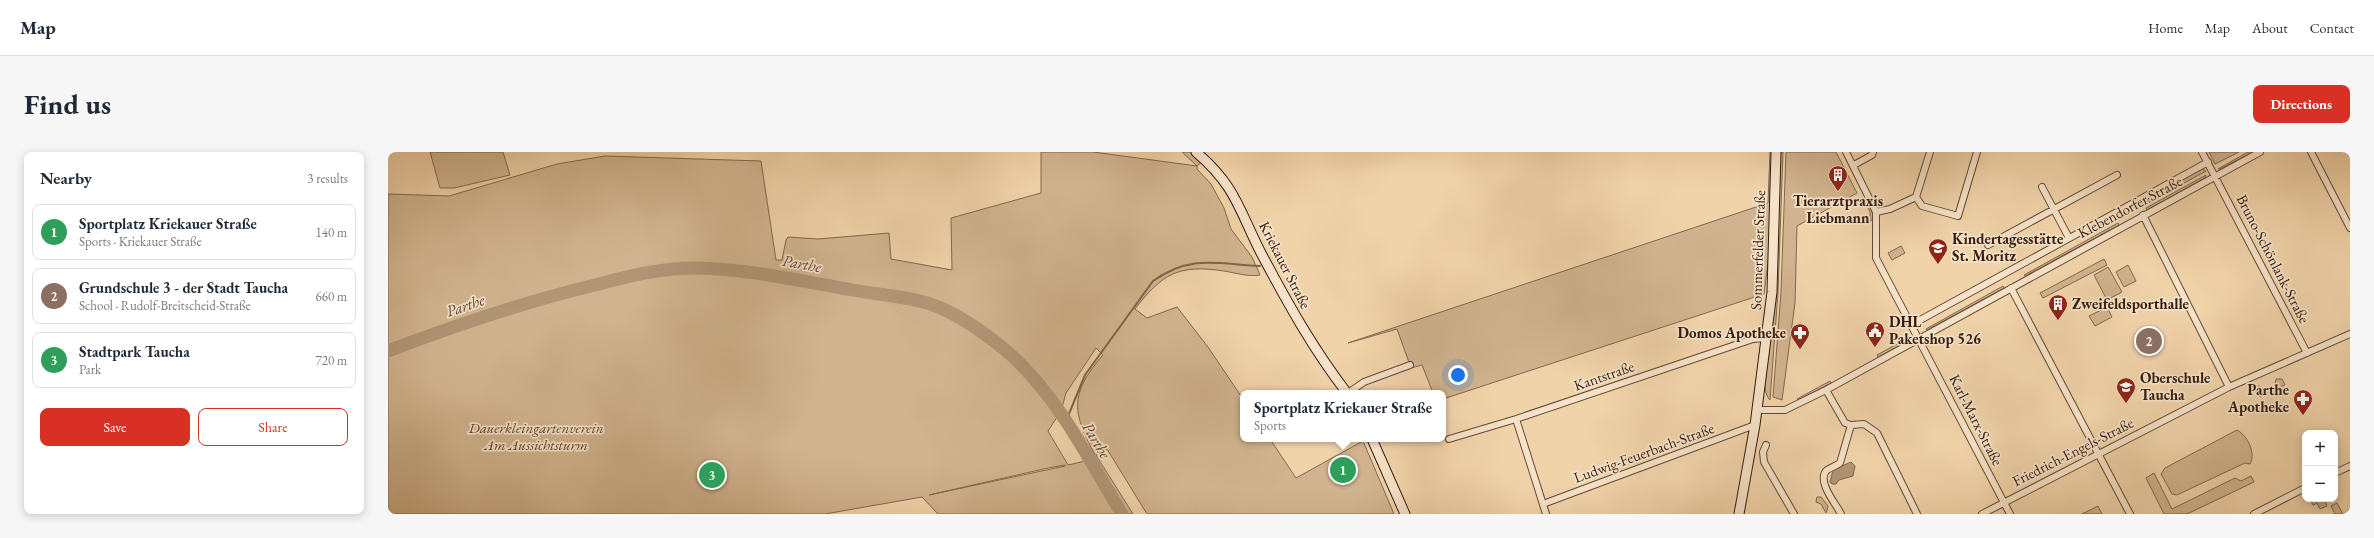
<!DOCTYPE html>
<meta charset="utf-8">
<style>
:root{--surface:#fff;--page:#f6f6f7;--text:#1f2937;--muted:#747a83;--line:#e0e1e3;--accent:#d93025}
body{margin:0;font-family:"EB Garamond",serif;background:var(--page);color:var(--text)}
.controls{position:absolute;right:12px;bottom:12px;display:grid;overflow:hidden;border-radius:8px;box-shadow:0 2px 10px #0003}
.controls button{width:36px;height:36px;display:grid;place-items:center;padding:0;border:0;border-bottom:1px solid var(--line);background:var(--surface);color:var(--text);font:20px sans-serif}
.you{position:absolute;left:1070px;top:223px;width:14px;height:14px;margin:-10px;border:3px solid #fff;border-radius:50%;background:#1a73e8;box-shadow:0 0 0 6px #1a73e833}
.badge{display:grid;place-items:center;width:26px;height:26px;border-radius:50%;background:var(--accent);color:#fff;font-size:13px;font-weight:700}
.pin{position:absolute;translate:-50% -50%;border:2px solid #fff;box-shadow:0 1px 4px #0006}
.popup{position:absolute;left:852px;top:238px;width:206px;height:52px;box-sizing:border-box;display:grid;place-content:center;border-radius:8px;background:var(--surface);filter:drop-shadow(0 1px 3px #0005);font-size:13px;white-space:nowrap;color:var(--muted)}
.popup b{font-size:15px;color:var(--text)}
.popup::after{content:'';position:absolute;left:50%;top:100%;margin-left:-8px;border:8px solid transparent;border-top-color:var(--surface)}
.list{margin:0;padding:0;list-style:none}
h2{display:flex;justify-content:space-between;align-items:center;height:52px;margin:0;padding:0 16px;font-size:17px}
h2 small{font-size:13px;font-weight:400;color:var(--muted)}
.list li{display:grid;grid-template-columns:26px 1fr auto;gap:12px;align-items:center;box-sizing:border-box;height:56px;margin:0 8px 8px;padding:0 8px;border:1px solid var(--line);border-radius:8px}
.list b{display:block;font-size:15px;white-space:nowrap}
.list p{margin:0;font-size:13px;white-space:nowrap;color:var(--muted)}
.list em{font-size:13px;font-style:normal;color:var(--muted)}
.actions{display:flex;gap:8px;padding:12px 16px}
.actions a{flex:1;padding:9px 0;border:1px solid var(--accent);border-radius:8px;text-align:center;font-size:14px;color:var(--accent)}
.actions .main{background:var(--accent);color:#fff}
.map{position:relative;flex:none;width:1962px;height:362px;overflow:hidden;border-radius:8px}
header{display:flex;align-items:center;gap:24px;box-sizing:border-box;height:56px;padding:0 20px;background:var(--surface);border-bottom:1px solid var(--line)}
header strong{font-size:19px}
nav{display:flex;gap:22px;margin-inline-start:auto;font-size:14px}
.intro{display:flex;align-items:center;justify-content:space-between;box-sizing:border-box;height:96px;padding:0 24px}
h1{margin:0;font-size:28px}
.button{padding:10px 18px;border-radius:8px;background:var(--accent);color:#fff;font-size:14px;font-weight:700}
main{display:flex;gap:24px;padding:0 24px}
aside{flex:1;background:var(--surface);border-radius:8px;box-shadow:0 2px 10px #0003}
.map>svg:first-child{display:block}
.green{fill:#d1b48f;stroke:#82684e;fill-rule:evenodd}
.water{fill:#b19575;stroke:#7f654c}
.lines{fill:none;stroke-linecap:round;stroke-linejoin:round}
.stream{stroke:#7f654c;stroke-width:2}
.river{stroke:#b19575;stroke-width:13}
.street-casing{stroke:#634a35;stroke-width:8}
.secondary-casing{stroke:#341c0e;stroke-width:11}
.street{stroke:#f6e2c8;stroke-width:6}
.secondary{stroke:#f6e2c8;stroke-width:9}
.labels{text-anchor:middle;stroke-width:3.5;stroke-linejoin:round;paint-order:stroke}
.poi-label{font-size:15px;font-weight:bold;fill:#341c0e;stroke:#f6e2c8;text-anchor:start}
.street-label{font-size:15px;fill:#341c0e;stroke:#f6e2c8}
.park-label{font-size:15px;font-style:italic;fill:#5b422e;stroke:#f6e2c8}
.water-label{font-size:16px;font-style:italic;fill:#604632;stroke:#f6e2c8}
</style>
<header>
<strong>Map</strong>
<nav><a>Home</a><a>Map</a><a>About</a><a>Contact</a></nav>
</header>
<div class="intro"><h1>Find us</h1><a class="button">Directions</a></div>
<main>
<aside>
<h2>Nearby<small>3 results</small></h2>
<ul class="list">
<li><span class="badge" style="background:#2e9e5b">1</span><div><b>Sportplatz Kriekauer Straße</b><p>Sports · Kriekauer Straße</p></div><em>140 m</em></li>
<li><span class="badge" style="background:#8d6e63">2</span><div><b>Grundschule 3 - der Stadt Taucha</b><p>School · Rudolf-Breitscheid-Straße</p></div><em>660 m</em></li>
<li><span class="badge" style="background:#2e9e5b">3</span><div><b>Stadtpark Taucha</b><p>Park</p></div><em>720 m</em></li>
</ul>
<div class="actions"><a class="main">Save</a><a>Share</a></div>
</aside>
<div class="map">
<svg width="1962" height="362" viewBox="0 0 1962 362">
<rect width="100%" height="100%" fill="#f1d3aa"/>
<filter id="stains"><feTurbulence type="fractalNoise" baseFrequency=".005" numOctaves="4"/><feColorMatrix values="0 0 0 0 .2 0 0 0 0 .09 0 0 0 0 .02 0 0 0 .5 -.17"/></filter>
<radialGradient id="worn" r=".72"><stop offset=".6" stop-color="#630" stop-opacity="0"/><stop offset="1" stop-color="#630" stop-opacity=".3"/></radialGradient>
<path class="green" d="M 42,0 L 115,0 L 122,23 L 66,36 L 52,36 Z
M 653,0 L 705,0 L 809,14 L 794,0 L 803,0 L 815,9 L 809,14 L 809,17 L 823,32 L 836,56 L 843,77 L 864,105 L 872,123 C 861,125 848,121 836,119 C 790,112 774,122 747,157 L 759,166 L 789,155 L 820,195 L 855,247 L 855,287 L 882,287 L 908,326 L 975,289 L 1006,362 L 759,362 L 719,297 L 708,303 L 745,362 L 550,362 L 534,345 L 437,362 L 0,362 L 0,42 L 61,44 L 169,12 L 217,4 L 373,9 L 388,108 L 394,108 L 398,88 L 400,85 L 430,87 L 501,81 L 503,107 L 564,118 L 563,66 L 653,41 ZM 708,196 L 715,203 C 681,242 684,260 707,303 L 693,310 L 680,313 L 660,279 L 673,259 L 678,241 ZM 677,313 L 677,314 L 541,343 L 660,316 Z
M 1382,0 L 1385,0 L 1382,95 L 1376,142 L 1055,247 L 1055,241 L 1045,241 L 1034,213 L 1023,216 L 1009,177 L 960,191 L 1380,51 Z
M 1391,0 L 1395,0 L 1390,140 L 1382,248 C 1372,238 1380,212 1381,198 C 1388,133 1388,66 1391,0 Z
M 1398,0 L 1448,0 L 1469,41 L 1409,74 L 1407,151 L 1394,248 L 1385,245 L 1393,140 Z
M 1821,0 L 1851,0 L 1827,12 Z
M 1860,0 L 1865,0 L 1832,17 L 1830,17 Z
M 1813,16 L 1818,19 L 1751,56 L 1749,51 L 1756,49 Z
M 1818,23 L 1817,26 L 1759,58 L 1758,56 Z
M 1478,44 L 1486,65 L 1482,70 L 1482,60 L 1476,46 Z
M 1730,71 L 1731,73 L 1637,124 L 1636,123 Z
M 1513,94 L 1517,101 L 1504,108 L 1500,101 Z
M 1716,107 L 1719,113 L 1655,146 L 1652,141 Z
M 1740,113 L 1748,129 L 1736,135 L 1728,120 Z
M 1720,115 L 1734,140 L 1719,148 L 1706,123 Z
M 1615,134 L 1616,136 L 1539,178 L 1538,177 Z
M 1719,155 L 1724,165 L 1707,174 L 1701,164 Z
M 1520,186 L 1520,189 L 1490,205 L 1489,203 Z
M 1888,227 L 1894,227 L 1897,233 L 1886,238 Z
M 1442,229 L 1443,231 L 1410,248 L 1409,247 Z
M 1871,234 L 1882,240 L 1872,245 L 1865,235 Z
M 1849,278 C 1860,284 1868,301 1862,312 L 1857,311 L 1789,343 L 1784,342 L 1773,322 L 1777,316 Z
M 1766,321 L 1784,357 L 1847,326 L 1853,329 L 1863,324 L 1866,330 L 1799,362 L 1776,362 L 1758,326 Z
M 1429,345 L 1433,345 L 1440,354 L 1438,361 L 1433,352 L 1428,350 Z
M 1922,347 L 1936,347 L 1939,354 L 1932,357 L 1929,351 L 1925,353 Z
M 1949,351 L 1955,362 L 1947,362 L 1943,354 Z
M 1710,354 L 1714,362 L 1694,362 Z"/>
<path class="water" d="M 1463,310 L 1467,314 L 1465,324 L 1451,328 L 1448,332 L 1444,332 L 1442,330 L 1445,318 Z"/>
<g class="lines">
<path class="stream" d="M 678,269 L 697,223 L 765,129 C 803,102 829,112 872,114"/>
<path class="river" d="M 0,199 C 68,173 136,150 207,133 C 240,124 273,116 307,116 C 359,117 408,128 459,137 C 489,143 527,144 555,157 C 579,168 602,185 622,202 C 671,246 700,306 734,362"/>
<defs>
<path id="street" d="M 1458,0 L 1488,60 L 1488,106 L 1622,362
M 1814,0 L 1919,201
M 1923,0 L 1962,76
M 1466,13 L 1484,3 L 1485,0
M 1654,35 L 1681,86
M 1528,45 L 1534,54 L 1570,64 L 1589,0
M 1488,60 L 1502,57 L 1528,45 L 1542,0
M 1755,63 L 1841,235
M 1600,93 L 1729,23
M 1623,136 L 1742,362
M 1523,173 L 1820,10
M 1438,238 L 1457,271 L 1463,273 L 1476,272 L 1489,281 L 1529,362
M 960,241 L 976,230 L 1022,213
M 1369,258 L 1397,258 L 1438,238 L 1872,0
M 1128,267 L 1158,362
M 1061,287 L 1128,267 L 1365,187 L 1379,186
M 1378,293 L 1375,300 L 1376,310 L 1406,362
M 1947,321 L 1962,314
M 1155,352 L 1367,273
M 1453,362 C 1448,352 1429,330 1438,319 C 1441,316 1448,314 1452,311 L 1463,273
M 1594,362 L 1841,235 L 1962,182
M 1866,362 L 1917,336"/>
<path id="secondary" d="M 808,0 C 848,34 851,58 873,101 C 899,150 925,197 959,241
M 984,287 L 1017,362
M 1351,362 L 1367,273 L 1384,140 L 1388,0"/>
</defs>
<use href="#street" class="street-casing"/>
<use href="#secondary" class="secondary-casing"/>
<use href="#street" class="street"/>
<use href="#secondary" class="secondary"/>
</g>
<defs>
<symbol id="building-pin" viewBox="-11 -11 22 30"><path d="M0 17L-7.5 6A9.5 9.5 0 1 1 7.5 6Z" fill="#8f2418" stroke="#f6e2c8"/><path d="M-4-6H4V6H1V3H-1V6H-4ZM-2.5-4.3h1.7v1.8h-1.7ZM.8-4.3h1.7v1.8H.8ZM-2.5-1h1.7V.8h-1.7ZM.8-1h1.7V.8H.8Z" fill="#fff"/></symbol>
<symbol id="school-pin" viewBox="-11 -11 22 30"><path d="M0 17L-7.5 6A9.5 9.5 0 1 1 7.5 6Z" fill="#8f2418" stroke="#f6e2c8"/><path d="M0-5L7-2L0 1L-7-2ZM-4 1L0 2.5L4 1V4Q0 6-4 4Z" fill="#fff"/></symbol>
<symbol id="civic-pin" viewBox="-11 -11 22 30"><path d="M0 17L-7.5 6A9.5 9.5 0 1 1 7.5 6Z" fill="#8f2418" stroke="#f6e2c8"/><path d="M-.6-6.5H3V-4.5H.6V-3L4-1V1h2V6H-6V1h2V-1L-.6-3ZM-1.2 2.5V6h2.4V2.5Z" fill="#fff"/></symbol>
<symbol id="pharmacy-pin" viewBox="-11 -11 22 30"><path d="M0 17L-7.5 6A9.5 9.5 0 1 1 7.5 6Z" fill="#8f2418" stroke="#f6e2c8"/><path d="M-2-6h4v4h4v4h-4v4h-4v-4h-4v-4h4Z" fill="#fff"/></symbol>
</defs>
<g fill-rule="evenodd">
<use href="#building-pin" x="1439" y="12" width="22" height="30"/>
<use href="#school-pin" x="1539" y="85" width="22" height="30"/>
<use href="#building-pin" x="1659" y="141" width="22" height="30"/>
<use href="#civic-pin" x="1476" y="168" width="22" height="30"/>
<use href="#pharmacy-pin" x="1401" y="170" width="22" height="30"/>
<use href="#school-pin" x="1727" y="224" width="22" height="30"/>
<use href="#pharmacy-pin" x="1904" y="236" width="22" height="30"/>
</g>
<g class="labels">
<g class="poi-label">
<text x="1450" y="54" text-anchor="middle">Tierarztpraxis<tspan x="1450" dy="17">Liebmann</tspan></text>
<text x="1564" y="92">Kindertagesstätte<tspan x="1564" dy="17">St. Moritz</tspan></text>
<text x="1684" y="157">Zweifeldsporthalle</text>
<text x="1501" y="175">DHL<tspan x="1501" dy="17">Paketshop 526</tspan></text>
<text x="1398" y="186" text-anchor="end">Domos Apotheke</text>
<text x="1752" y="231">Oberschule<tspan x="1752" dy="17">Taucha</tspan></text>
<text x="1901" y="243" text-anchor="end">Parthe<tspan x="1901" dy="17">Apotheke</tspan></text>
</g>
<g class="street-label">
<text transform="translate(1742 55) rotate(-28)" y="5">Klebendorfer Straße</text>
<text transform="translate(1370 98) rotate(-88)" y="5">Sommerfelder Straße</text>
<text transform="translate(1885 107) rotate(63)" y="5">Bruno-Schönlank-Straße</text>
<text transform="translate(897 113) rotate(63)" y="5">Kriekauer Straße</text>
<text transform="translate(1216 224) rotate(-19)" y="5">Kantstraße</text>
<text transform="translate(1588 268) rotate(63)" y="5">Karl-Marx-Straße</text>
<text transform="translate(1685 300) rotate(-27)" y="5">Friedrich-Engels-Straße</text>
<text transform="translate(1256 301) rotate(-20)" y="5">Ludwig-Feuerbach-Straße</text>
</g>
<g class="park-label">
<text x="148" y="281">Dauerkleingartenverein<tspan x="148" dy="17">Am Aussichtsturm</tspan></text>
</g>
<g class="water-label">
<text transform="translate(414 111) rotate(10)" y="6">Parthe</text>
<text transform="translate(77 153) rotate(-19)" y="6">Parthe</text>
<text transform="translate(709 288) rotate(59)" y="6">Parthe</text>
</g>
</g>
<rect width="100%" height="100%" filter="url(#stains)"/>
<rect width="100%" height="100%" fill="url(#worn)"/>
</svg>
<div class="controls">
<button>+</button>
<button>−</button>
</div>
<div class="you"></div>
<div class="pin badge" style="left:955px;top:318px;background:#2e9e5b">1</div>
<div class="popup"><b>Sportplatz Kriekauer Straße</b>Sports</div>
<div class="pin badge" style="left:1761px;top:189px;background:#8d6e63">2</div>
<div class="pin badge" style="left:324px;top:323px;background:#2e9e5b">3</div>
</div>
</main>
